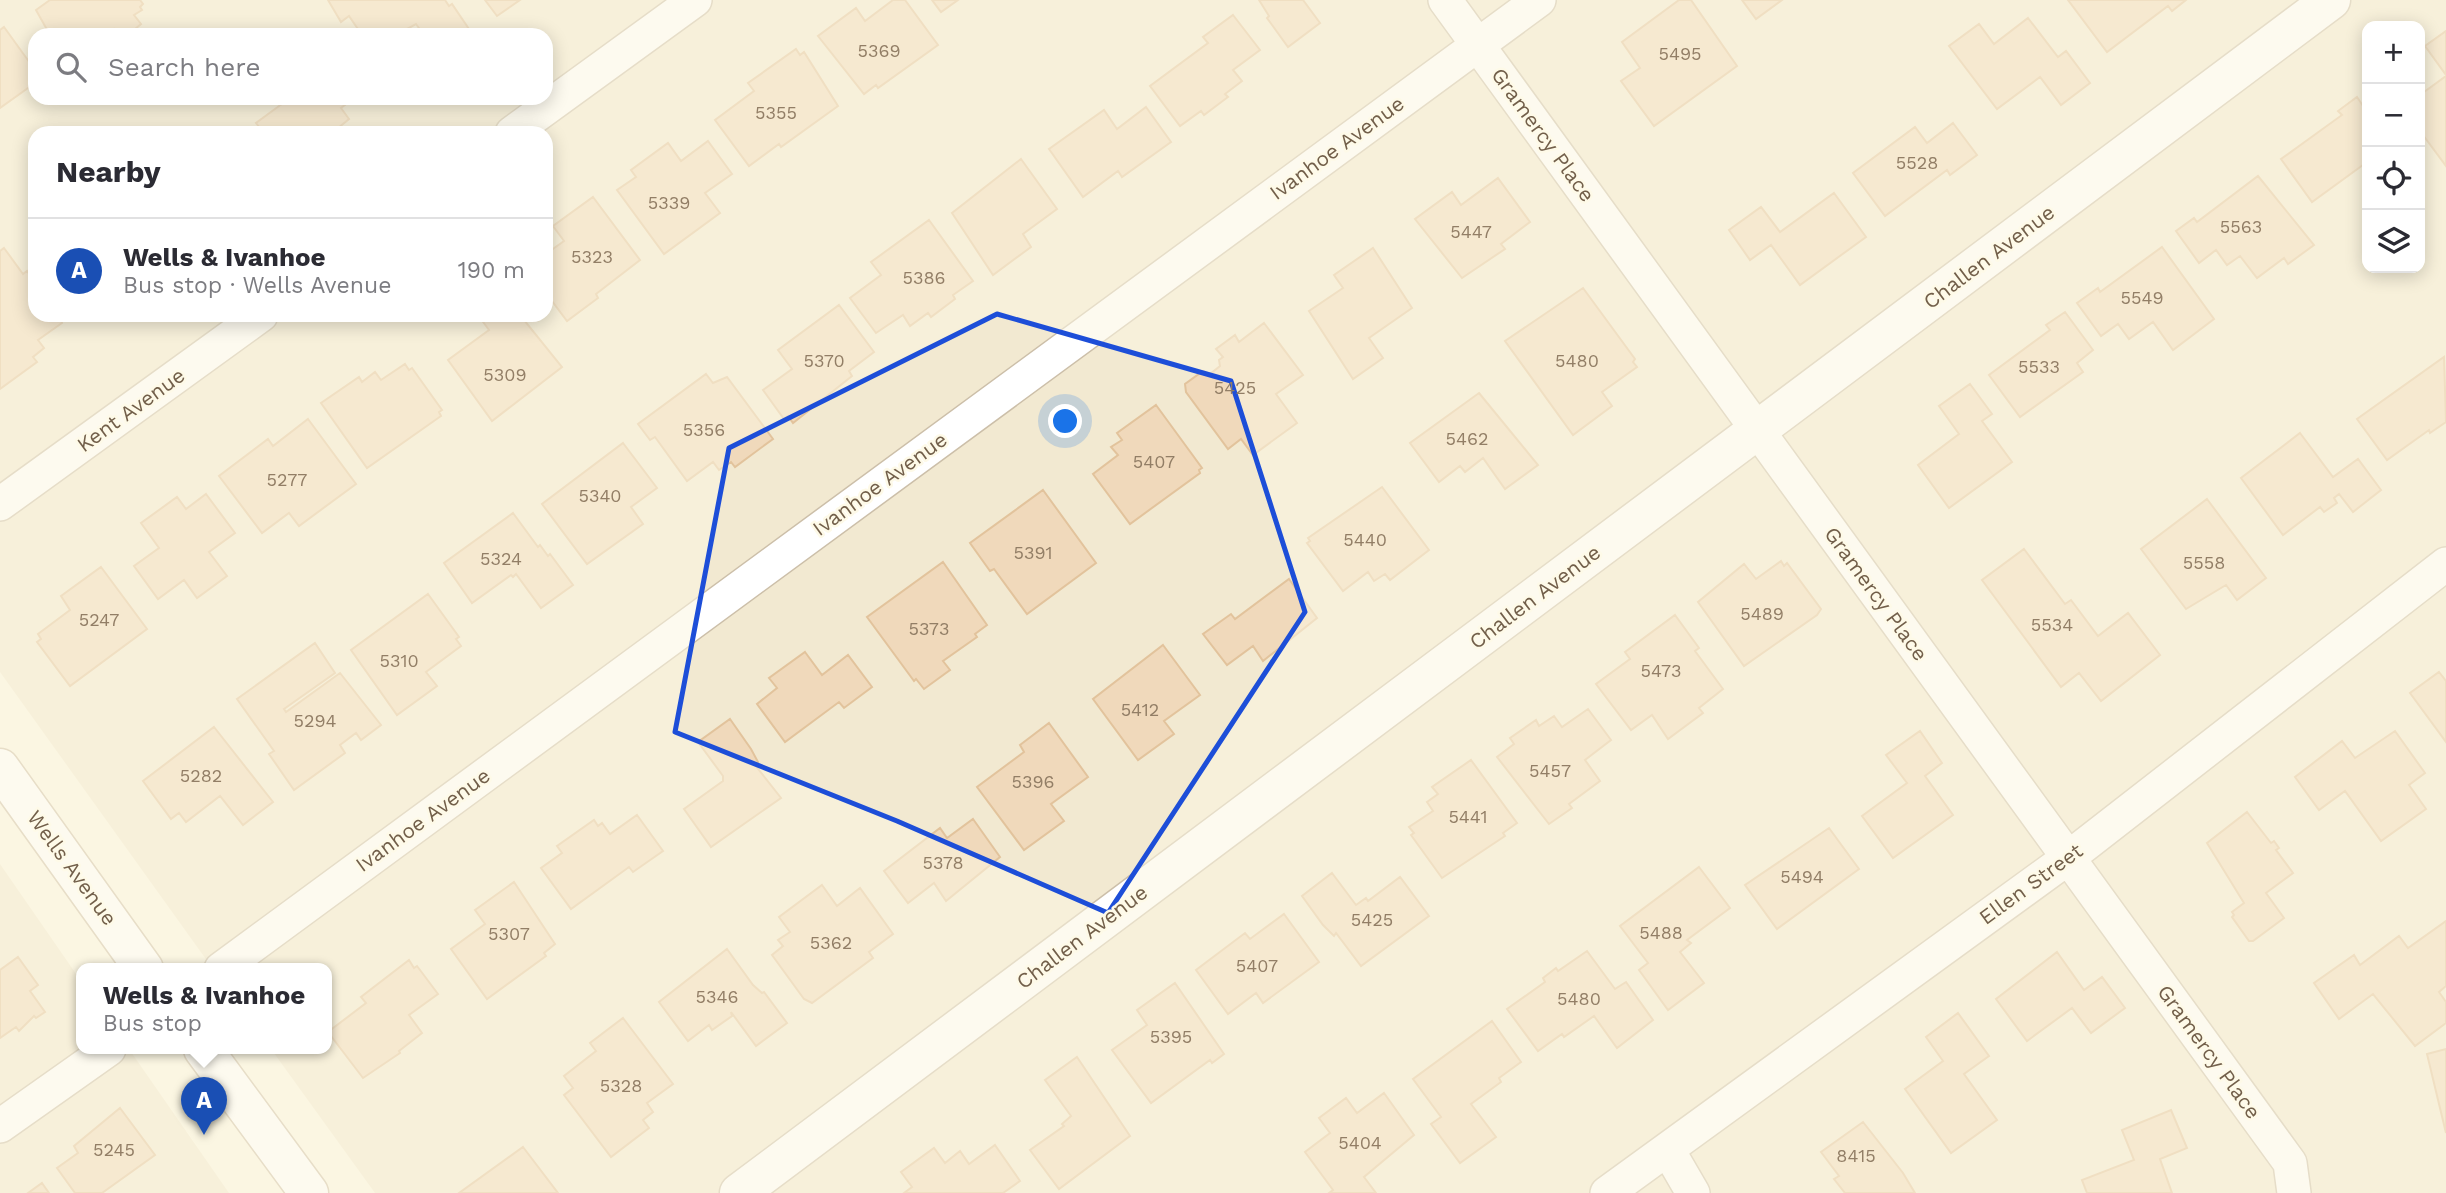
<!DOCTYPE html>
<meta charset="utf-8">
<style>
:root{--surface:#fff;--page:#f7f7f7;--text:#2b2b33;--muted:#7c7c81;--line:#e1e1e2;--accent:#ea580c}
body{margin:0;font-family:"Work Sans",sans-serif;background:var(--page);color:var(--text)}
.controls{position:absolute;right:21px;top:21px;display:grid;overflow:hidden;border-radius:14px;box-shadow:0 4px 18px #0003}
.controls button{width:63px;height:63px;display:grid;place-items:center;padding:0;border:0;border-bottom:2px solid var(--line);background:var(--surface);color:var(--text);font:35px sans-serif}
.you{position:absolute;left:1066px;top:422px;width:24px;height:24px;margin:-18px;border:5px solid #fff;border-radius:50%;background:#1a73e8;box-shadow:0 0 0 10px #1a73e833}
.badge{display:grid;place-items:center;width:46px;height:46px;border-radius:50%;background:var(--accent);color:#fff;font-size:23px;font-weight:700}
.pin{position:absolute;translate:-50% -58px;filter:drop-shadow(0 2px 4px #0008)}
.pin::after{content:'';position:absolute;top:37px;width:24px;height:21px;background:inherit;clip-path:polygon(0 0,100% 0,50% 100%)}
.popup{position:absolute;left:76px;top:963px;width:256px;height:91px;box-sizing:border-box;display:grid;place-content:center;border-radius:14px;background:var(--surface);filter:drop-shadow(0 2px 5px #0005);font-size:23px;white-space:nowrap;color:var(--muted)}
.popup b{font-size:26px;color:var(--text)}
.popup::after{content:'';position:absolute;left:50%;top:100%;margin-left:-14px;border:14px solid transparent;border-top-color:var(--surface)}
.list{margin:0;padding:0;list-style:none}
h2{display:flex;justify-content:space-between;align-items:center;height:91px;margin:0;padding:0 28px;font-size:30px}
h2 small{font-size:23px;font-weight:400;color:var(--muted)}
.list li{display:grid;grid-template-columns:46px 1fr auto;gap:21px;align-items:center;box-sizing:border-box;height:105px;padding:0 28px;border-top:2px solid var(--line)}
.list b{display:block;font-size:26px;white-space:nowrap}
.list p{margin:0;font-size:23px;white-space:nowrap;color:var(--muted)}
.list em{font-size:23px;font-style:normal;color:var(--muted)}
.icon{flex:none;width:38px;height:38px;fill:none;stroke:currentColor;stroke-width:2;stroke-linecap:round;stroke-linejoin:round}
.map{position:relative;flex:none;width:2446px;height:1193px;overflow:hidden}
.search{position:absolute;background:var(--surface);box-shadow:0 4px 18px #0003;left:28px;top:28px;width:525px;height:77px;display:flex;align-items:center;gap:18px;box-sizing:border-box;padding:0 24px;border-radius:21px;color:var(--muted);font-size:26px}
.panel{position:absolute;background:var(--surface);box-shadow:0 4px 18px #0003;left:28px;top:126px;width:525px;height:196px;border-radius:21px}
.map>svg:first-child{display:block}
.residential{fill:#f2e9d1;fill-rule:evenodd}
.building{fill:#f0d9bb;stroke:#e2c39c;stroke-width:2}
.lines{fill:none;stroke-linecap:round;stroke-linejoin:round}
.minor-casing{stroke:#ccbfa9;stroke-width:36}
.tertiary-casing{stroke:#ccbfa9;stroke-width:41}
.secondary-casing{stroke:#cfc0a8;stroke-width:41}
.minor{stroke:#fff;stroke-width:33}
.tertiary{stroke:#fff;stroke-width:38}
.secondary{stroke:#fff;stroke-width:38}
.marked{fill:none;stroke:#1d4ed8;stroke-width:5;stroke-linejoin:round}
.labels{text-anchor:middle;stroke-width:5;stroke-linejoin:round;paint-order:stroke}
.number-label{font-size:18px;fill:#927e66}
.street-label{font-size:21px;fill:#725f4a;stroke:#fefae8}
</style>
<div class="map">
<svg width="2446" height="1193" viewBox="0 0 2446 1193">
<rect width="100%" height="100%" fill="#fbf6e2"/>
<path class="residential" d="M 0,0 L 2446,0 L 2446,1193 L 375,1193 L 271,1049 L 326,1049 L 326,969 L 213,969 L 0,672 ZM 2367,26 L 2420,26 L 2420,268 L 2367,268 ZM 35,35 L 546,35 L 546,98 L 35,98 ZM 35,133 L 546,133 L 546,315 L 35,315 Z
M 0,864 L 81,981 L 82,1049 L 129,1049 L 229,1193 L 0,1193 Z"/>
<path class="building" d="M 50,0 L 140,0 L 143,4 L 140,7 L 142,10 L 134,15 L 141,24 L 128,35 L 119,35 L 114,29 L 107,35 L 50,35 L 36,10 Z
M 328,0 L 445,0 L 449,6 L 452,4 L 473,35 L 424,35 L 416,24 L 396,35 L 362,35 L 349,16 L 341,22 Z
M 485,0 L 520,0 L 497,16 Z
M 893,0 L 905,0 L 938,45 L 878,88 L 876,85 L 864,94 L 818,36 L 856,8 L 865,21 Z
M 932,0 L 958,0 L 941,12 Z
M 1259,0 L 1303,0 L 1320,23 L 1288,47 L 1267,18 L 1269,16 Z
M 1679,0 L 1691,0 L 1737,66 L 1654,126 L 1621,81 L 1640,68 L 1622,42 Z
M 1742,0 L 1782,0 L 1756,19 Z
M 2068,0 L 2186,0 L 2172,11 L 2168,6 L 2107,52 Z
M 1233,15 L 1260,50 L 1233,70 L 1242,81 L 1225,94 L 1228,97 L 1204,115 L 1201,111 L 1180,126 L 1150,86 L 1208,43 L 1203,37 Z
M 2028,18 L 2058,57 L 2066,51 L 2090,83 L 2061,105 L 2040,77 L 1997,109 L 1949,46 L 1979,24 L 1994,44 Z
M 4,27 L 35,70 L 35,83 L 0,108 L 0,30 Z
M 2446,31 L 2446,75 L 2425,46 Z
M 796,49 L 800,55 L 804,52 L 838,106 L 781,147 L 779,144 L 749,166 L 715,120 L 754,91 L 748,83 Z
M 2446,76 L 2446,166 L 2420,131 L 2420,95 Z
M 2357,97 L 2367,112 L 2367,138 L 2363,141 L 2367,148 L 2367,162 L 2312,202 L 2281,159 L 2342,115 L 2338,111 Z
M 290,98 L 354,98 L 341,108 L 349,119 L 332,133 L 264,133 L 256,123 Z
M 1146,107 L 1171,142 L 1122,177 L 1118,171 L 1083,197 L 1049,149 L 1104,110 L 1117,129 Z
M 1953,123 L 1977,155 L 1950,175 L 1947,170 L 1885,216 L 1853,173 L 1915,127 L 1927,143 Z
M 708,141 L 732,174 L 705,193 L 720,213 L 664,254 L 617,190 L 636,177 L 631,170 L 668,143 L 681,161 Z
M 1021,159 L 1057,209 L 1023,234 L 1031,247 L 993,275 L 952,213 Z
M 2258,176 L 2314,245 L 2288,264 L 2284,258 L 2257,278 L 2240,256 L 2227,265 L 2216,250 L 2199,263 L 2176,231 L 2194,218 L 2197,222 Z
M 1498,178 L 1530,222 L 1501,244 L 1505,249 L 1462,278 L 1415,219 L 1452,192 L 1461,205 Z
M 1834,193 L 1866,237 L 1800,285 L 1771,245 L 1750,260 L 1729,230 L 1761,207 L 1780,232 Z
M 593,197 L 640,260 L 596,294 L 598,298 L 567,321 L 546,293 L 546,254 L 564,241 L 553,226 Z
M 929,220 L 973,281 L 953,295 L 955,299 L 931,317 L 928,313 L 910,326 L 903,315 L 876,333 L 850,298 L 881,275 L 871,262 Z
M 2162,247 L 2214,319 L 2173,350 L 2153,322 L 2129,339 L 2118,324 L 2101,336 L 2077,303 L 2098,288 L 2100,292 Z
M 4,248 L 23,274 L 27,271 L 35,282 L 35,315 L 58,315 L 62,323 L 38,340 L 44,348 L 33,357 L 37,362 L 0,389 L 0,251 Z
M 1373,248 L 1412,308 L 1369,338 L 1383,358 L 1353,379 L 1309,311 L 1343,288 L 1334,275 Z
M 1583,288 L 1635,359 L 1633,362 L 1637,367 L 1602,392 L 1612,406 L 1573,435 L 1505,341 Z
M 839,305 L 874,352 L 849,371 L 852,376 L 793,423 L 788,416 L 784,419 L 763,390 L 792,369 L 778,350 Z
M 2065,312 L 2093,350 L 2077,363 L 2083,372 L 2020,417 L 1989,375 L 2050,330 L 2046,325 Z
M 478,315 L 520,315 L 562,367 L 492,421 L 448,360 L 489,330 Z
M 1264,323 L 1303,375 L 1276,394 L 1297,423 L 1253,455 L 1241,439 L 1228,449 L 1186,392 L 1185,384 L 1203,371 L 1210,374 L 1220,366 L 1219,360 L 1223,357 L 1216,349 L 1235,335 L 1239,342 Z
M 2444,357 L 2446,422 L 2430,433 L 2429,430 L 2387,460 L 2357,419 Z
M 405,364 L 409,370 L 412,368 L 442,410 L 439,412 L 441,416 L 367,468 L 321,403 L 359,377 L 362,382 L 375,372 L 381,380 Z
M 706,374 L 713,383 L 727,377 L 773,439 L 735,467 L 731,462 L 719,470 L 713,462 L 687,481 L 655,437 L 650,440 L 638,424 Z
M 1970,384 L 1992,414 L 1982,421 L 2012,462 L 1949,508 L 1918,465 L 1959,434 L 1939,406 Z
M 1479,393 L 1538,465 L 1505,489 L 1483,458 L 1465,472 L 1460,466 L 1439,482 L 1410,443 Z
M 1156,405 L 1202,468 L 1199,470 L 1200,473 L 1130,524 L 1093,474 L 1118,455 L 1111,447 L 1122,440 L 1117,433 Z
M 308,419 L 356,484 L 299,526 L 289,513 L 262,533 L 219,476 L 268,439 L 273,446 Z
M 2300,433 L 2333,477 L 2358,459 L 2381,490 L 2353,512 L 2339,494 L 2334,498 L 2337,503 L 2324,512 L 2320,507 L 2283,535 L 2241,478 Z
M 623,443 L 657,488 L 631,507 L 643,524 L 587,564 L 542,504 Z
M 1382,487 L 1429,550 L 1390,580 L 1385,574 L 1374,581 L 1368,572 L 1343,591 L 1307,543 L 1310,541 L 1308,538 Z
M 1043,490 L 1096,563 L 1027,614 L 994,569 L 990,571 L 970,543 Z
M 206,494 L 235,533 L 209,552 L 227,576 L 197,598 L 184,580 L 158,599 L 134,566 L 159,548 L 141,523 L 177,497 L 186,509 Z
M 2207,499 L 2266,578 L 2237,600 L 2226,585 L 2186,609 L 2141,549 Z
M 513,513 L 538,547 L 540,545 L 548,556 L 550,554 L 573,585 L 541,608 L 516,574 L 513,577 L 511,575 L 472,603 L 444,563 Z
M 2024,549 L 2065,604 L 2071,600 L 2098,636 L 2128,613 L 2160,655 L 2101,701 L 2079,673 L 2061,687 L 1982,580 Z
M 1781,561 L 1784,566 L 1787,563 L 1821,609 L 1817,615 L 1744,666 L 1698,602 L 1744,564 L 1756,579 Z
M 943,562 L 987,625 L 975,634 L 977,637 L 943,661 L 950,670 L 924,689 L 916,679 L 914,681 L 867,617 Z
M 101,567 L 147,629 L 70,686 L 37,642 L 41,639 L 38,634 L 70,610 L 61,596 Z
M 1289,579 L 1317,618 L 1263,661 L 1253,646 L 1227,665 L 1203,634 L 1231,614 L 1235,619 Z
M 428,594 L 459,637 L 456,639 L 461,646 L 426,672 L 437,686 L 397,715 L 351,650 Z
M 1675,615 L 1699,648 L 1695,651 L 1723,689 L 1699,708 L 1703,713 L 1668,739 L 1652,715 L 1631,730 L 1596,684 L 1630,659 L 1625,652 Z
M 315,643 L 335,673 L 284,709 L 286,712 L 340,673 L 381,725 L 361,740 L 356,733 L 340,745 L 345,753 L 294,790 L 269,754 L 274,751 L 237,699 Z
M 1163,645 L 1200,695 L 1164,721 L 1174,734 L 1138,760 L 1093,699 Z
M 805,652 L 822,675 L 848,655 L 872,687 L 844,708 L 839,702 L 785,742 L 757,704 L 777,688 L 769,678 Z
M 2439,672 L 2446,681 L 2446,742 L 2410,693 Z
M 1588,709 L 1611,740 L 1585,760 L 1600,781 L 1569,804 L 1572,808 L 1549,824 L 1497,757 L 1514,744 L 1510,738 L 1536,720 L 1539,726 L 1554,716 L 1562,727 Z
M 730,719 L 751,749 L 758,762 L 755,765 L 781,798 L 711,847 L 684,809 L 723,781 L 723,776 L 698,742 Z
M 1049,723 L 1088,777 L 1051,804 L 1064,821 L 1024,850 L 977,787 L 1024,752 L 1020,745 Z
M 214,727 L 273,802 L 243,825 L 220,796 L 186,822 L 179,813 L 171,819 L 143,781 Z
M 1920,731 L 1942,763 L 1925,776 L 1953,815 L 1893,858 L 1862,816 L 1907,783 L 1886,755 Z
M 2395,731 L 2425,773 L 2409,785 L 2426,809 L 2381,841 L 2345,791 L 2319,810 L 2295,777 L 2342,741 L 2355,758 Z
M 1471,760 L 1517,823 L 1503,833 L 1505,836 L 1442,878 L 1411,835 L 1414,833 L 1409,827 L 1433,811 L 1427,802 L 1438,794 L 1432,787 Z
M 2247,812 L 2271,843 L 2274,841 L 2279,848 L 2276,850 L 2293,873 L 2266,893 L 2284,918 L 2253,941 L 2249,941 L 2232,917 L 2234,915 L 2232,912 L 2244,903 L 2207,843 Z
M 637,815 L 663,851 L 633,872 L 629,867 L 571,909 L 541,868 L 562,853 L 557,846 L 594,820 L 598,826 L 602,823 L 610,834 Z
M 973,819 L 1000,857 L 946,901 L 934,883 L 908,903 L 884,871 L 940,828 L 947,838 Z
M 1829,828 L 1859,869 L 1777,929 L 1745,885 Z
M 1699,867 L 1730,908 L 1687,940 L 1691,943 L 1680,952 L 1704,983 L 1668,1010 L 1639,970 L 1648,963 L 1620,926 Z
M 1332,873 L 1356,905 L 1366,898 L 1368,901 L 1400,877 L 1429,916 L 1361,966 L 1336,933 L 1334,936 L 1323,925 L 1302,896 Z
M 514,882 L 555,944 L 544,953 L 546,956 L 487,999 L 451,949 L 485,924 L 475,910 Z
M 822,885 L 837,906 L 860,888 L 893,934 L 869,952 L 873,958 L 812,1003 L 804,999 L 772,955 L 783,946 L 778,940 L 790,932 L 779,917 Z
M 1284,914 L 1319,962 L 1263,1003 L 1256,993 L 1228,1014 L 1196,970 L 1245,933 L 1250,939 Z
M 2446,921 L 2446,986 L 2439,992 L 2446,1002 L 2446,1023 L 2415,1046 L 2373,994 L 2339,1019 L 2314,983 L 2354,955 L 2360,965 L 2399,936 L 2408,948 Z
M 727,949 L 753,985 L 762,993 L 764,992 L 787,1023 L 756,1046 L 731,1012 L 732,1016 L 712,1030 L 709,1025 L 688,1041 L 659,1002 Z
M 1587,951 L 1615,989 L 1626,982 L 1653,1020 L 1617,1048 L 1594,1016 L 1564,1037 L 1562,1034 L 1538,1051 L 1507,1009 L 1545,982 L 1543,978 L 1556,968 L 1558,971 Z
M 2057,952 L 2084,990 L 2102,977 L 2125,1008 L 2091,1033 L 2072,1008 L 2027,1041 L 1996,999 Z
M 18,957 L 38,985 L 30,991 L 45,1012 L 36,1018 L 34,1016 L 19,1031 L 16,1027 L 0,1038 L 0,970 Z
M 409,960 L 414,968 L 417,966 L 438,994 L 409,1015 L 422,1033 L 399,1051 L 400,1053 L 363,1078 L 328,1032 L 366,1003 L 361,997 Z
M 1175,983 L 1224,1054 L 1212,1063 L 1210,1060 L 1151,1103 L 1112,1050 L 1147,1025 L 1137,1010 Z
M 1958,1013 L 1989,1056 L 1964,1074 L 1997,1120 L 1951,1153 L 1905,1089 L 1943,1061 L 1926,1037 Z
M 623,1018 L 673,1084 L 647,1103 L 653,1112 L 643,1120 L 649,1128 L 611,1157 L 564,1095 L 573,1088 L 564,1076 L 596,1051 L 590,1043 Z
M 1492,1021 L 1521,1062 L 1499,1078 L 1501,1082 L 1471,1104 L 1496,1137 L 1460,1163 L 1431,1124 L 1441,1117 L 1413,1079 Z
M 2446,1049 L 2446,1133 L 2427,1054 Z
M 1077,1057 L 1130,1136 L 1059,1189 L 1030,1150 L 1064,1126 L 1062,1124 L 1071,1116 L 1045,1080 Z
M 1384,1093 L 1414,1135 L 1364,1177 L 1376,1193 L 1329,1193 L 1333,1190 L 1305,1152 L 1330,1133 L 1319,1118 L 1346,1098 L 1357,1113 Z
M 120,1108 L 155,1155 L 102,1193 L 75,1193 L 57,1168 L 78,1153 L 74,1146 Z
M 2171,1110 L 2187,1148 L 2160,1159 L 2172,1193 L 2087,1193 L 2082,1180 L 2134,1160 L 2122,1130 Z
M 1863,1122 L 1903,1173 L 1915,1193 L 1845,1193 L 1834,1179 L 1839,1176 L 1821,1152 Z
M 995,1145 L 1020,1181 L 1003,1193 L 904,1193 L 912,1187 L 901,1172 L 934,1148 L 945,1163 L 960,1151 L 969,1164 Z
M 523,1147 L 558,1193 L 459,1193 Z
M 42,1183 L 49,1193 L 28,1193 Z"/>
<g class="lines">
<defs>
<path id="minor" d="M 1445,0 L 2290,1163 L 2294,1193
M 512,133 L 695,0
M 0,504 L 261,315
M 221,969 L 1539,0
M 0,1126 L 109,1049
M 1668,1150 L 1693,1193
M 1607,1193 L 2068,858 L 2446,564"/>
<path id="tertiary" d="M 739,1193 L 2331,0"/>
<path id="secondary" d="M 0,768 L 144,969
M 203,1049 L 309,1193"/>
</defs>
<use href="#minor" class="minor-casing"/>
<use href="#tertiary" class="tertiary-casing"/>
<use href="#secondary" class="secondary-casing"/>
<use href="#minor" class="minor"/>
<use href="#tertiary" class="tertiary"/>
<use href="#secondary" class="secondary"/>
</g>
<path d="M0 0H2446V1193H0ZM 997,314 L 1231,381 L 1305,612 L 1108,913 L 897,821 L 675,732 L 729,448 Z" fill="#fbf6e2" fill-opacity=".55" fill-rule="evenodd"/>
<path class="marked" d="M 997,314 L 1231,381 L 1305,612 L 1108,913 L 897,821 L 675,732 L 729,448 Z"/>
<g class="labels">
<g class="number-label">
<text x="879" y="57">5369</text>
<text x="1680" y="60">5495</text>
<text x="776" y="119">5355</text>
<text x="1917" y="169">5528</text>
<text x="669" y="209">5339</text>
<text x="2241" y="233">5563</text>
<text x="1471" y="238">5447</text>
<text x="592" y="263">5323</text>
<text x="924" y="284">5386</text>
<text x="2142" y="304">5549</text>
<text x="824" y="367">5370</text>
<text x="1577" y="367">5480</text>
<text x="2039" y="373">5533</text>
<text x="505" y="381">5309</text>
<text x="1235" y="394">5425</text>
<text x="704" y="436">5356</text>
<text x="1467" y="445">5462</text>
<text x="1154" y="468">5407</text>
<text x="287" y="486">5277</text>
<text x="600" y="502">5340</text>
<text x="1365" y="546">5440</text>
<text x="1033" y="559">5391</text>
<text x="501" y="565">5324</text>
<text x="2204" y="569">5558</text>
<text x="1762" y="620">5489</text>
<text x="99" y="626">5247</text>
<text x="2052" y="631">5534</text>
<text x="929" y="635">5373</text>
<text x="399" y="667">5310</text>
<text x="1661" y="677">5473</text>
<text x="1140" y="716">5412</text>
<text x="315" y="727">5294</text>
<text x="1550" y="777">5457</text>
<text x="201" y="782">5282</text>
<text x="1033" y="788">5396</text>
<text x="1468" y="823">5441</text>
<text x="943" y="869">5378</text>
<text x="1802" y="883">5494</text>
<text x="1372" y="926">5425</text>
<text x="1661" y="939">5488</text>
<text x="509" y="940">5307</text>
<text x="831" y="949">5362</text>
<text x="1257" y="972">5407</text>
<text x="717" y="1003">5346</text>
<text x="1579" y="1005">5480</text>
<text x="1171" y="1043">5395</text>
<text x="621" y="1092">5328</text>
<text x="1360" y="1149">5404</text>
<text x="114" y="1156">5245</text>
<text x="1856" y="1162">8415</text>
</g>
<g class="street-label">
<text transform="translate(1543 135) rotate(54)" y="7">Gramercy Place</text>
<text transform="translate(1337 148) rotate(-36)" y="7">Ivanhoe Avenue</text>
<text transform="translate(1989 257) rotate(-37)" y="7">Challen Avenue</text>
<text transform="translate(131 410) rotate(-36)" y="7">Kent Avenue</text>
<text transform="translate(880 484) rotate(-36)" y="7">Ivanhoe Avenue</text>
<text transform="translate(1876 594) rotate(54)" y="7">Gramercy Place</text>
<text transform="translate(1535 597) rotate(-37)" y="7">Challen Avenue</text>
<text transform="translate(423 820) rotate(-36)" y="7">Ivanhoe Avenue</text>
<text transform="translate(72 868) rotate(54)" y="7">Wells Avenue</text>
<text transform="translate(2031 884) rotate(-36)" y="7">Ellen Street</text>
<text transform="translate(1082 937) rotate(-37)" y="7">Challen Avenue</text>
<text transform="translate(2209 1052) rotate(54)" y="7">Gramercy Place</text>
</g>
</g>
</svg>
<div class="controls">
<button>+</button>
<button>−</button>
<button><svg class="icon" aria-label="locate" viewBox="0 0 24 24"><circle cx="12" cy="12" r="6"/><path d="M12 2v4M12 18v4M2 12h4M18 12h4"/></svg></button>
<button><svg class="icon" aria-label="layers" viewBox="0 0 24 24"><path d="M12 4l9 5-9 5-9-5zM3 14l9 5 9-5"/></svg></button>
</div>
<div class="you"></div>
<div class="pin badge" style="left:204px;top:1135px;background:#1a4fb4">A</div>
<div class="popup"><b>Wells &amp; Ivanhoe</b>Bus stop</div>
<div class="search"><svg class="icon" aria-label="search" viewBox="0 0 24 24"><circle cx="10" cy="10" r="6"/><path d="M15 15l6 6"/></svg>Search here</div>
<section class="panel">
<h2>Nearby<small></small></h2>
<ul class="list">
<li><span class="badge" style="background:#1a4fb4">A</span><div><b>Wells &amp; Ivanhoe</b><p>Bus stop · Wells Avenue</p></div><em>190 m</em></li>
</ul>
</section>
</div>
